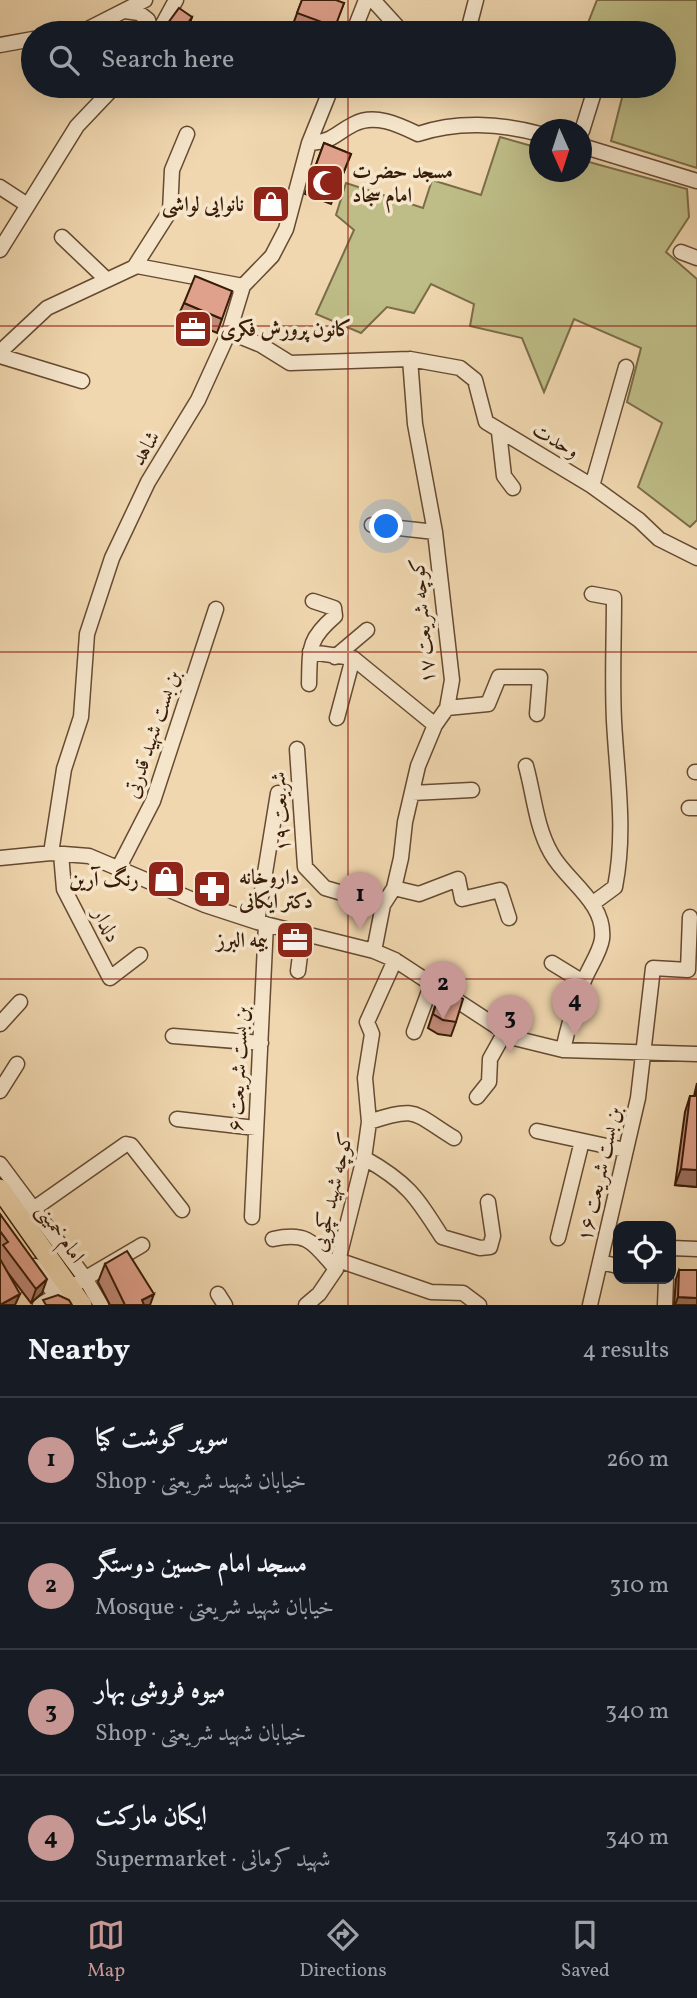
<!DOCTYPE html>
<meta charset="utf-8">
<style>
:root{--surface:#171b24;--page:#242831;--text:#f1f3f6;--muted:#9ea1a6;--line:#363941;--accent:#c59692}
body{margin:0;font-family:Vollkorn,Amiri,serif;background:var(--page);color:var(--text)}
.controls{position:absolute;right:21px;bottom:21px;display:grid;overflow:hidden;border-radius:14px;box-shadow:0 7px 28px #0002}
.controls button{width:63px;height:63px;display:grid;place-items:center;padding:0;border:0;border-bottom:2px solid var(--line);background:var(--surface);color:var(--text);font:35px sans-serif}
.compass{position:absolute;left:529px;top:119px;width:63px;height:63px;border-radius:50%;background:var(--surface);box-shadow:0 7px 28px #0002;rotate:177deg}
.you{position:absolute;left:387px;top:527px;width:24px;height:24px;margin:-18px;border:5px solid #fff;border-radius:50%;background:#1a73e8;box-shadow:0 0 0 10px #1a73e833}
.badge{display:grid;place-items:center;width:46px;height:46px;border-radius:50%;background:var(--accent);color:#111;font-size:23px;font-weight:700}
.pin{position:absolute;translate:-50% -58px;filter:drop-shadow(0 2px 4px #0008)}
.pin::after{content:'';position:absolute;top:37px;width:24px;height:21px;background:inherit;clip-path:polygon(0 0,100% 0,50% 100%)}
.list{margin:0;padding:0;list-style:none}
h2{display:flex;justify-content:space-between;align-items:center;height:91px;margin:0;padding:0 28px;font-size:30px}
h2 small{font-size:23px;font-weight:400;color:var(--muted)}
.list li{display:grid;grid-template-columns:46px 1fr auto;gap:21px;align-items:center;box-sizing:border-box;height:126px;padding:0 28px;border-top:2px solid var(--line)}
.list b{display:block;font-size:26px;white-space:nowrap}
.list p{margin:0;font-size:23px;white-space:nowrap;color:var(--muted)}
.list em{font-size:23px;font-style:normal;color:var(--muted)}
.icon{flex:none;width:38px;height:38px;fill:none;stroke:currentColor;stroke-width:2;stroke-linecap:round;stroke-linejoin:round}
.map{position:relative;flex:none;width:697px;height:1305px;overflow:hidden}
.search{position:absolute;background:var(--surface);box-shadow:0 7px 28px #0002;left:21px;right:21px;top:21px;height:77px;display:flex;align-items:center;gap:18px;box-sizing:border-box;padding:0 24px;border-radius:38px;color:var(--muted);font-size:26px}
.sheet{height:595px;background:var(--surface)}
nav{display:flex;justify-content:space-around;align-items:center;box-sizing:border-box;height:98px;border-top:2px solid var(--line);background:var(--surface);font-size:19px;color:var(--muted)}
nav a{display:grid;justify-items:center;gap:4px}
nav .on{color:var(--accent)}
.map>svg:first-child{display:block}
.grass{fill:#bebd87;stroke:#7b6c48;stroke-width:2}
.lines{fill:none;stroke-linecap:round;stroke-linejoin:round}
.minor-casing{stroke:#664b32;stroke-width:17}
.major-casing{stroke:#381c08;stroke-width:22}
.minor{stroke:#f5e5cb;stroke-width:14}
.major{stroke:#f0d7af;stroke-width:19}
.wall{fill:#c18a78;stroke:#381c08;stroke-width:2}
.shaded-wall{fill:#9d7162;stroke:#381c08;stroke-width:2}
.building{fill:#e0a18c;stroke:#381c08;stroke-width:2}
.grid{fill:none;stroke:#8f2418;stroke-width:2;stroke-opacity:0.55}
.labels{text-anchor:middle;stroke-width:7;stroke-linejoin:round;paint-order:stroke}
.poi-label{font-size:21px;font-weight:bold;fill:#381c08;stroke:#f5e5cb;text-anchor:start}
.street-label{font-size:21px;fill:#381c08;stroke:#f5e5cb}
</style>
<div class="map">
<svg width="697" height="1305" viewBox="0 0 697 1305">
<rect width="100%" height="100%" fill="#f0d7af"/>
<filter id="stains"><feTurbulence type="fractalNoise" baseFrequency=".00286" numOctaves="4"/><feColorMatrix values="0 0 0 0 .2 0 0 0 0 .09 0 0 0 0 .02 0 0 0 .5 -.17"/></filter>
<radialGradient id="worn" r=".72"><stop offset=".6" stop-color="#630" stop-opacity="0"/><stop offset="1" stop-color="#630" stop-opacity=".3"/></radialGradient>
<path class="grass" d="M 597,0 L 697,0 L 697,168 L 611,141 L 625,86 L 664,86 L 664,33 L 588,23 Z
M 500,137 L 539,148 L 540,172 L 582,172 L 582,160 L 687,189 L 689,217 L 666,252 L 697,279 L 697,520 L 690,527 L 638,487 L 662,423 L 627,402 L 641,348 L 574,319 L 544,392 L 522,338 L 470,326 L 474,304 L 431,284 L 414,313 L 387,307 L 361,333 L 316,314 L 354,230 L 336,215 L 346,183 L 423,208 L 432,180 L 481,195 Z"/>
<g class="lines">
<defs>
<path id="minor" d="M 373,0 L 403,33
M 125,11 L 139,13 L 148,20 L 151,33
M 469,27 L 476,0
M 80,33 L 145,0
M 158,33 L 176,0
M 353,33 L 366,0
M 0,45 L 33,39
M 582,131 L 596,86
M 309,143 C 333,142 334,134 354,124 C 375,113 399,125 418,134 C 456,121 500,123 540,134
M 582,146 L 697,181
M 0,187 L 26,204
M 62,237 L 106,279
M 0,250 L 77,126 L 115,86
M 681,252 L 697,258
M 135,266 L 170,211 L 172,170 L 187,134
M 229,332 L 261,345 L 290,363 L 410,359 L 460,368 L 475,380 L 486,422 L 592,486 L 639,520 L 659,539 L 697,558
M 0,352 L 47,308 L 137,266 L 243,286
M 0,356 L 82,381
M 499,432 L 504,476 L 513,488
M 592,486 L 626,367
M 372,525 L 435,532
M 592,594 L 614,598 C 614,639 612,680 614,721 C 617,778 626,831 615,887 L 592,904
M 310,652 L 353,658 L 435,725
M 335,657 L 367,630
M 309,684 C 310,649 307,640 335,616 L 334,608 L 313,601
M 447,708 L 488,704 L 499,677 L 540,677 L 537,714
M 337,718 L 353,658
M 297,749 L 305,867 L 325,888 L 383,905
M 526,766 C 534,795 536,827 551,853 C 566,881 606,902 602,939 C 600,953 588,969 583,983 C 574,1005 568,1027 563,1050
M 695,772 L 697,772
M 412,793 L 472,790
M 689,808 L 697,808
M 51,853 L 64,769 L 81,717 L 87,634 L 112,558 L 148,482 L 198,400 L 229,332 L 243,286 L 272,256 L 286,229 L 309,143 L 332,86
M 61,854 L 64,889 L 110,978 L 140,955
M 0,858 L 51,853 L 89,856 L 205,905 L 257,922 L 374,951 L 395,960 L 514,1038 L 563,1050 L 697,1054
M 118,869 L 153,801 L 216,609
M 394,888 L 419,894 L 458,879 L 462,899 L 500,890 L 509,918
M 257,922 L 278,793
M 374,951 L 383,905 L 394,888 L 401,858 L 405,822 L 418,766 L 435,725 L 447,708 L 452,680 L 435,532 L 415,424 L 410,359
M 552,963 L 583,982
M 298,971 L 303,932
M 0,1024 L 20,1002
M 414,1032 L 431,986
M 173,1036 L 261,1043
M 0,1091 L 17,1064
M 477,1097 L 489,1082 L 490,1059 L 505,1032
M 177,1119 L 256,1128
M 369,1122 C 418,1106 412,1112 454,1138
M 537,1131 L 625,1150
M 364,1158 C 407,1182 416,1196 442,1237 L 480,1248 L 490,1247 L 493,1236 L 488,1202
M 0,1164 L 85,1278 L 101,1305
M 22,1217 L 126,1144 L 131,1145 L 182,1210
M 252,1217 L 266,924
M 558,1238 L 582,1141
M 273,1239 C 309,1231 314,1244 336,1269
M 671,1248 L 697,1249
M 338,1260 L 431,1292 L 463,1293 L 479,1305
M 600,1262 L 618,1266
M 35,1266 L 62,1305
M 218,1294 L 225,1305
M 40,1305 L 142,1245
M 306,1305 L 319,1294 L 336,1269 L 364,1158 L 369,1122 L 365,1078 L 372,1034 L 367,1022 L 395,960
M 590,1305 L 638,1098 L 653,968 L 688,970 L 690,917
M 665,1305 L 666,1279"/>
<path id="major" d="M 0,1189 L 82,1305"/>
</defs>
<use href="#minor" class="minor-casing"/>
<use href="#major" class="major-casing"/>
<use href="#minor" class="minor"/>
<use href="#major" class="major"/>
</g>
<path class="wall" d="M 302,0 L 344,3 L 332,33 L 308,33 L 292,27 Z
M 192,17 L 186,33 L 165,33 L 168,23 Z
M 324,143 L 351,154 L 331,204 L 305,194 Z
M 184,303 L 222,319 L 217,333 L 178,316 Z
M 442,985 L 456,1022 L 451,1036 L 438,1034 L 428,1028 Z
M 697,1083 L 697,1187 L 675,1185 L 685,1112 L 690,1096 L 694,1096 Z
M 0,1214 L 42,1293 L 31,1303 L 5,1269 L 0,1305 Z
M 105,1264 L 150,1305 L 110,1305 L 98,1282 Z
M 679,1270 L 697,1305 L 674,1305 L 676,1279 Z"/>
<path class="shaded-wall" d="M 192,17 L 186,33 L 181,33 L 182,32 Z
M 681,1169 L 697,1170 L 697,1187 L 675,1185 Z
M 47,1279 L 42,1293 L 31,1303 L 36,1289 Z
M 20,1294 L 15,1305 L 0,1305 Z
M 154,1294 L 150,1305 L 140,1305 L 142,1300 Z
M 678,1297 L 697,1298 L 697,1305 L 675,1305 Z"/>
<path class="building" d="M 302,0 L 336,0 L 344,3 L 335,27 L 297,13 Z
M 179,8 L 192,17 L 182,32 L 168,23 Z
M 324,143 L 351,154 L 338,186 L 312,176 Z
M 195,276 L 232,291 L 222,319 L 184,303 Z
M 442,985 L 463,999 L 456,1022 L 443,1020 L 433,1014 Z
M 697,1089 L 697,1170 L 681,1169 L 690,1096 L 695,1096 Z
M 0,1214 L 47,1279 L 36,1289 L 3,1245 L 8,1242 L 0,1231 Z
M 127,1251 L 154,1294 L 142,1300 L 144,1305 L 125,1305 L 105,1264 Z
M 0,1259 L 20,1294 L 0,1305 Z
M 679,1270 L 697,1270 L 697,1298 L 678,1297 Z
M 58,1295 L 69,1300 L 72,1305 L 46,1305 L 43,1300 Z"/>
<path class="grid" d="M 348,0 L 348,33M 348,86 L 348,1305M 0,326 L 697,326M 0,652 L 697,652M 0,979 L 697,979"/>
<defs>
<symbol id="mosque-square" viewBox="-11 -11 22 22"><rect x="-9" y="-9" width="18" height="18" rx="4" fill="#8f2418" stroke="#f5e5cb"/><path d="M3.5-4.9A6 6 0 1 0 3.5 4.9A5 5 0 1 1 3.5-4.9Z" fill="#fff"/></symbol>
<symbol id="shop-square" viewBox="-11 -11 22 22"><rect x="-9" y="-9" width="18" height="18" rx="4" fill="#8f2418" stroke="#f5e5cb"/><path d="M-5-2.5h2.3a2.7 3.5 0 0 1 5.4 0H5L5.5 6h-11ZM-1.5-2.5h3a1.5 2.3 0 0 0-3 0Z" fill="#fff"/></symbol>
<symbol id="office-square" viewBox="-11 -11 22 22"><rect x="-9" y="-9" width="18" height="18" rx="4" fill="#8f2418" stroke="#f5e5cb"/><path d="M-6-3h4V-5.5h4V-3h4V5H-6ZM-1-4.5V-3h2v-1.5ZM-6 0V1H6V0Z" fill="#fff"/></symbol>
<symbol id="pharmacy-square" viewBox="-11 -11 22 22"><rect x="-9" y="-9" width="18" height="18" rx="4" fill="#8f2418" stroke="#f5e5cb"/><path d="M-2-6h4v4h4v4h-4v4h-4v-4h-4v-4h4Z" fill="#fff"/></symbol>
</defs>
<g fill-rule="evenodd">
<use href="#mosque-square" x="303" y="161" width="44" height="44"/>
<use href="#shop-square" x="249" y="182" width="44" height="44"/>
<use href="#office-square" x="171" y="307" width="44" height="44"/>
<use href="#shop-square" x="144" y="857" width="44" height="44"/>
<use href="#pharmacy-square" x="190" y="867" width="44" height="44"/>
<use href="#office-square" x="273" y="918" width="44" height="44"/>
</g>
<g class="labels">
<g class="poi-label">
<text x="352" y="178">مسجد حضرت<tspan x="352" dy="24">امام سجاد</tspan></text>
<text x="244" y="211" text-anchor="end">نانوایی لواشی</text>
<text x="220" y="336">کانون پرورش فکری</text>
<text x="239" y="884">داروخانه<tspan x="239" dy="24">دکتر ایکانی</tspan></text>
<text x="139" y="886" text-anchor="end">رنگ آرین</text>
<text x="268" y="947" text-anchor="end">بیمه البرز</text>
</g>
<g class="street-label">
<text transform="translate(556 440) rotate(30)" y="7">وحدت</text>
<text transform="translate(145 448) rotate(-59)" y="7">شاهد</text>
<text transform="translate(422 621) rotate(-95)" y="7">کوچه شریعت ۱۷</text>
<text transform="translate(152 734) rotate(-71)" y="7">بن بست شهید قدرتی</text>
<text transform="translate(280 812) rotate(-94)" y="7">شریعت ۱۹</text>
<text transform="translate(107 925) rotate(63)" y="7">دلدار</text>
<text transform="translate(238 1069) rotate(-87)" y="7">بن بست شریعت ۶</text>
<text transform="translate(599 1174) rotate(-77)" y="7">بن بست شریعت ۱۶</text>
<text transform="translate(332 1192) rotate(-77)" y="7">کوچه شهید کچویی</text>
<text transform="translate(61 1233) rotate(55)" y="7">امام خمینی</text>
</g>
</g>
<rect width="100%" height="100%" filter="url(#stains)"/>
<rect width="100%" height="100%" fill="url(#worn)"/>
</svg>
<div class="controls">
<button><svg class="icon" aria-label="locate" viewBox="0 0 24 24"><circle cx="12" cy="12" r="6"/><path d="M12 2v4M12 18v4M2 12h4M18 12h4"/></svg></button>
</div>
<svg class="compass" viewBox="-18 -18 36 36"><path d="M0-13l5 13h-10z" fill="#e53935"/><path d="M0 13l5-13h-10z" fill="#9ea1a6"/></svg>
<div class="you"></div>
<div class="pin badge" style="left:360px;top:930px">1</div>
<div class="pin badge" style="left:443px;top:1019px">2</div>
<div class="pin badge" style="left:510px;top:1053px">3</div>
<div class="pin badge" style="left:575px;top:1036px">4</div>
<div class="search"><svg class="icon" aria-label="search" viewBox="0 0 24 24"><circle cx="10" cy="10" r="6"/><path d="M15 15l6 6"/></svg>Search here</div>
</div>
<section class="sheet">
<h2>Nearby<small>4 results</small></h2>
<ul class="list">
<li><span class="badge">1</span><div><b>سوپر گوشت کیا</b><p>Shop · خیابان شهید شریعتی</p></div><em>260 m</em></li>
<li><span class="badge">2</span><div><b>مسجد امام حسین دوستگر</b><p>Mosque · خیابان شهید شریعتی</p></div><em>310 m</em></li>
<li><span class="badge">3</span><div><b>میوه فروشی بهار</b><p>Shop · خیابان شهید شریعتی</p></div><em>340 m</em></li>
<li><span class="badge">4</span><div><b>ایکان مارکت</b><p>Supermarket · شهید کرمانی</p></div><em>340 m</em></li>
</ul>
</section>
<nav>
<a class="on"><svg class="icon" aria-label="map" viewBox="0 0 24 24"><path d="M3 6l6-2 6 2 6-2v14l-6 2-6-2-6 2zM9 4v14M15 6v14"/></svg>Map</a>
<a><svg class="icon" aria-label="directions" viewBox="0 0 24 24"><path d="M12 3l9 9-9 9-9-9zM9 14v-3h6M13 9l2 2-2 2"/></svg>Directions</a>
<a><svg class="icon" aria-label="saved" viewBox="0 0 24 24"><path d="M7 4h10v16l-5-4-5 4z"/></svg>Saved</a>
</nav>
